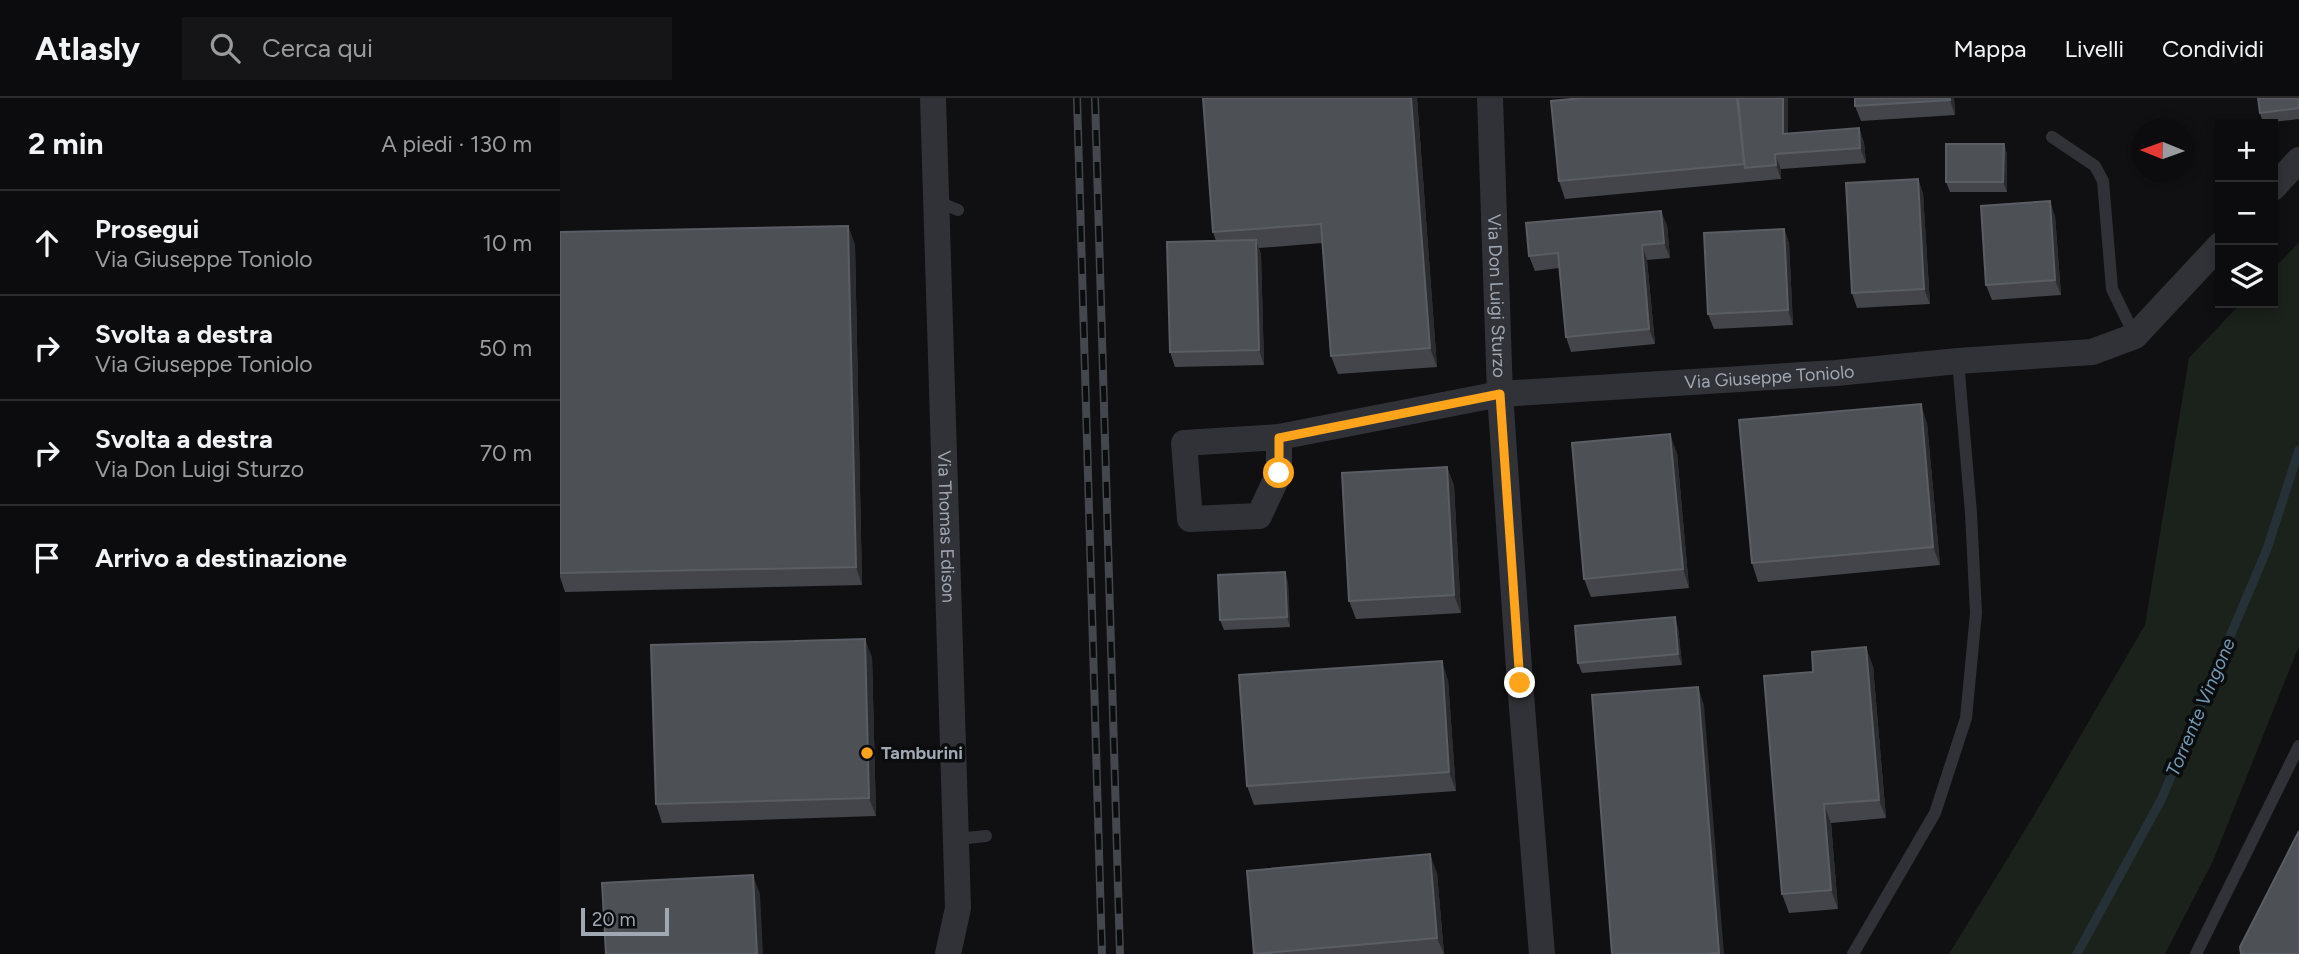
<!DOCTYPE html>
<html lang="it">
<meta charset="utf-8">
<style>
:root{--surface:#0c0c0e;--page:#151517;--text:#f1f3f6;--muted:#9a9b9e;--line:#2c2c2e}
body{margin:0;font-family:Figtree,sans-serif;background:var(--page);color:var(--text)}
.controls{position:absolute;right:21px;top:21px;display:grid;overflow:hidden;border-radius:0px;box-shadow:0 4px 10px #0003}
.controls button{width:63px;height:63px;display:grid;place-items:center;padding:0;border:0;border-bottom:2px solid var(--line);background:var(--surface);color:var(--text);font:35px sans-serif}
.compass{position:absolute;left:1571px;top:21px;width:63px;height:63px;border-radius:50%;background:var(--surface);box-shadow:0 4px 10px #0003;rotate:271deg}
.scale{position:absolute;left:21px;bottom:18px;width:88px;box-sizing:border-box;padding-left:7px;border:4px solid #a0a8b4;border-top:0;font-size:19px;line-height:24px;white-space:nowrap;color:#a0a8b4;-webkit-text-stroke:5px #0b0c0d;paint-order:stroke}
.stop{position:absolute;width:21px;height:21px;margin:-16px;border:5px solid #ffa41b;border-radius:50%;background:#fff}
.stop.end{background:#ffa41b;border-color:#fff;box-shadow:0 2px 7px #0008}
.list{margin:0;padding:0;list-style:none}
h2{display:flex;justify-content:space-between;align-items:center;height:91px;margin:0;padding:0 28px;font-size:30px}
h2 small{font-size:23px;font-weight:400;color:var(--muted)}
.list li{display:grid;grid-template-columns:46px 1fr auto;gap:21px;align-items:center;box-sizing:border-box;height:105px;padding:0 28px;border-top:2px solid var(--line)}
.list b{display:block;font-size:26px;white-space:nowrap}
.list p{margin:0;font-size:23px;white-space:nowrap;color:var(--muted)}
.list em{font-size:23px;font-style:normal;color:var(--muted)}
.icon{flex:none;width:38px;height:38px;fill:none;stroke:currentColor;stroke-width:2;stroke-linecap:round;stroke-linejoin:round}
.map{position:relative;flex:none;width:1739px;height:856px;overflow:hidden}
header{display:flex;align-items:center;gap:42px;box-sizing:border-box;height:98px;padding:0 35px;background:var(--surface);border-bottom:2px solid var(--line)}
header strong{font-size:33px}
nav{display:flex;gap:38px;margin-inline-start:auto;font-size:24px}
.search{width:490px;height:63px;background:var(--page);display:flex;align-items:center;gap:18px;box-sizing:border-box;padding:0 24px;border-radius:0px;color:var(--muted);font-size:26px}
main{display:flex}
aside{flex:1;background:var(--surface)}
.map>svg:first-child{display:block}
.green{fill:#1a221b}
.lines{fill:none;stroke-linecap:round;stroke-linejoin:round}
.stream{stroke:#263037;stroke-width:9}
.service{stroke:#313237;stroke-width:12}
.minor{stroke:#313237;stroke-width:26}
.rail-casing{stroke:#44474d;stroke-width:8}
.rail{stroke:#0b0c0d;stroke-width:5;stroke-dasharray:16;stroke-linecap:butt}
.wall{fill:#43454a}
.shaded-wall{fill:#2a2c2f}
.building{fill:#4d5055;stroke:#5a5e64;stroke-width:2}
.route{stroke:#ffa41b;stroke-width:9}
.poi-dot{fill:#ffa41b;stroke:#0b0c0d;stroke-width:2.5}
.labels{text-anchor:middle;stroke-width:7;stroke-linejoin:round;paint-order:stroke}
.street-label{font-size:18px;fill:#a0a8b4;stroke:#0b0c0d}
.poi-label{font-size:18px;font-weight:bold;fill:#a0a8b4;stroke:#0b0c0d;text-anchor:start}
.water-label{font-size:19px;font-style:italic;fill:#739ab3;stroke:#0b0c0d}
</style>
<header>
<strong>Atlasly</strong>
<div class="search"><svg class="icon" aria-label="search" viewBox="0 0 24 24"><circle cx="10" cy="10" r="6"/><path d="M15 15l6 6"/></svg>Cerca qui</div>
<nav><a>Mappa</a><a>Livelli</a><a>Condividi</a></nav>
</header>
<main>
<aside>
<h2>2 min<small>A piedi · 130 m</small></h2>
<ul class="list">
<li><svg class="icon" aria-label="ahead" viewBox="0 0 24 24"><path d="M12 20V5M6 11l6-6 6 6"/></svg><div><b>Prosegui</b><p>Via Giuseppe Toniolo</p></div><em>10 m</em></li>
<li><svg class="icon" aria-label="right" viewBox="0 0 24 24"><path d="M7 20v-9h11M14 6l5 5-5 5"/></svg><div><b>Svolta a destra</b><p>Via Giuseppe Toniolo</p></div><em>50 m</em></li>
<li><svg class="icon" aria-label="right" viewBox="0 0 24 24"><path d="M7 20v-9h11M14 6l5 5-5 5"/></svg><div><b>Svolta a destra</b><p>Via Don Luigi Sturzo</p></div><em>70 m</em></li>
<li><svg class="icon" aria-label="arrive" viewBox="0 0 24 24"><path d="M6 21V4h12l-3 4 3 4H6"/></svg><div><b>Arrivo a destinazione</b></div></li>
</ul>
</aside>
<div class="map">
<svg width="1739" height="856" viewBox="0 0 1739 856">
<rect width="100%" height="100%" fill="#101012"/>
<path class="green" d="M 1739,144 L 1739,548 L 1653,763 L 1605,856 L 1389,856 L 1473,719 L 1585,527 L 1629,260 L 1681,205 L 1713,205 L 1713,172 Z"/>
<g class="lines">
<path class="stream" d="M 1517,856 L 1601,702 L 1707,451 L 1739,352"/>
<path class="service" d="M 1492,39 L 1535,68 L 1543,83 L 1552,191 L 1575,238
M 376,103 L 398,112
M 396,741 L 426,738
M 1293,856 L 1375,715 L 1406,620 L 1416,515 L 1411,415 L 1398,263
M 1636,856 L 1739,648"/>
<g class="minor">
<path id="s1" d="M 373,0 L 398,810 L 388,856"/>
<path id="s2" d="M 930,0 L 940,296 L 960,585 L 982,856"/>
<path d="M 1713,90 L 1739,62"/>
<path id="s3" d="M 719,339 L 719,375 L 699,418 L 630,421 L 624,345 L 719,339 L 940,296 L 1276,275 L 1398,263 L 1532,254 L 1575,238 L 1660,147"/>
</g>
<defs>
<path id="rail" d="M 517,0 L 542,856
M 535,0 L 560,856"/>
</defs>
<use href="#rail" class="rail-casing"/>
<use href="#rail" class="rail"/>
</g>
<path class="wall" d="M 857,0 L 877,269 L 778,276 L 771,258 L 762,145 L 699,150 L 701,157 L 704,267 L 615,269 L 610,254 L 656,143 L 653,134 Z
M 1394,0 L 1395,17 L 1301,23 L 1295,8 Z
M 1739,0 L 1739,21 L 1703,25 L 1700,15 Z
M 1299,30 L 1304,45 L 1306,65 L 1221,71 L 1221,81 L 1005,101 L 999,83 L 1228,35 Z
M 1444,46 L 1447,56 L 1447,94 L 1390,94 L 1386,84 Z
M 1358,81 L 1363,96 L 1370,206 L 1297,210 L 1292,195 Z
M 1495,118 L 1501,197 L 1432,202 L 1426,187 Z
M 1107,127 L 1110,160 L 1087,162 L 1095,246 L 1011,254 L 1006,239 L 999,170 L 975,173 L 969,158 Z
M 288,128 L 295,147 L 302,487 L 5,494 L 0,479 L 0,134 Z
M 1224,131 L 1229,145 L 1233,227 L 1154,231 L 1148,216 Z
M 1367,325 L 1380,467 L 1198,484 L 1192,465 Z
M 1117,355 L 1129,490 L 1031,499 L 1024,481 Z
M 887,369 L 894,388 L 901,515 L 796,521 L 789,503 Z
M 728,484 L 730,529 L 664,532 L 660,522 Z
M 1118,529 L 1122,567 L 1022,575 L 1018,565 Z
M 312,559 L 316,718 L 102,725 L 96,706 Z
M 1313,568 L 1326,720 L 1271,725 L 1278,811 L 1229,815 L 1222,796 L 1253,574 Z
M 888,582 L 896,693 L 694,707 L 687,688 Z
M 877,775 L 884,856 L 694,856 Z"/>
<path class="shaded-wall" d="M 851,0 L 857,0 L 877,269 L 870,250 Z
M 1223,0 L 1228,0 L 1228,50 L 1223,36 Z
M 1390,0 L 1394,0 L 1395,17 L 1390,2 Z
M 1299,30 L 1304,45 L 1306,65 L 1300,50 Z
M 1444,46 L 1447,56 L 1447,94 L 1443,84 Z
M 1215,56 L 1221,71 L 1221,81 L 1216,67 Z
M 1358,81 L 1363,96 L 1370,206 L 1364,191 Z
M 1490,103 L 1495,118 L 1501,197 L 1495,182 Z
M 1101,113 L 1107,127 L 1110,160 L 1104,145 Z
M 288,128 L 295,147 L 302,487 L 296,469 Z
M 1224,131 L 1229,145 L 1233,227 L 1228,212 Z
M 696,142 L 701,157 L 704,267 L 699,252 Z
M 1082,147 L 1087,162 L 1095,246 L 1089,231 Z
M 1361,306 L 1367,325 L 1380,467 L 1373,449 Z
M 1110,336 L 1117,355 L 1129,490 L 1123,471 Z
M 887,369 L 894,388 L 901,515 L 894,497 Z
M 725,474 L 728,484 L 730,529 L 727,519 Z
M 1115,519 L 1118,529 L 1122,567 L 1118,556 Z
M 305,541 L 312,559 L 316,718 L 309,700 Z
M 1306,549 L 1313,568 L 1326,720 L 1319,702 Z
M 882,563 L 888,582 L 896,693 L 889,674 Z
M 1138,589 L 1144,607 L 1164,856 L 1159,856 L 1159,855 Z
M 1264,706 L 1271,725 L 1278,811 L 1271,792 Z
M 870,756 L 877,775 L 884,856 L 877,840 Z
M 193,777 L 200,796 L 203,856 L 197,856 Z"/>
<path class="building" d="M 643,0 L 851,0 L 870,250 L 771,258 L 761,126 L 653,134 Z
M 1022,0 L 1177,0 L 1184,66 L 999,83 L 991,3 Z
M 1178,0 L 1223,0 L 1223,36 L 1299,30 L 1300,50 L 1215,56 L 1216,67 L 1185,70 Z
M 1295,0 L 1390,0 L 1390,2 L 1295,8 Z
M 1698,0 L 1739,0 L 1739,10 L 1700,15 Z
M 1386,46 L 1444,46 L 1443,84 L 1386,84 Z
M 1358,81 L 1364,191 L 1292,195 L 1286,85 Z
M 1490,103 L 1495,182 L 1426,187 L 1421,108 Z
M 1101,113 L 1104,145 L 1082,147 L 1089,231 L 1006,239 L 998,155 L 969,158 L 966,125 Z
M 288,128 L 296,469 L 0,475 L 0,134 Z
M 1224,131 L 1228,212 L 1148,216 L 1144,135 Z
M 696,142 L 699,252 L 610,254 L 607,144 Z
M 1361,306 L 1373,449 L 1192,465 L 1179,322 Z
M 1110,336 L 1123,471 L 1024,481 L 1012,345 Z
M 887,369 L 894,497 L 789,503 L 782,375 Z
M 725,474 L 727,519 L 660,522 L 658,477 Z
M 1115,519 L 1118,556 L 1018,565 L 1015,528 Z
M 305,541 L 309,700 L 96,706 L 91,547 Z
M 1306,549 L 1319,702 L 1264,706 L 1271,792 L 1222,796 L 1204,578 L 1253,574 L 1252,554 Z
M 882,563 L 889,674 L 687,688 L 679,577 Z
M 1138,589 L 1159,855 L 1143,856 L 1052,856 L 1032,597 Z
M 1739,733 L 1739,856 L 1681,856 L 1680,849 Z
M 870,756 L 877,840 L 694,856 L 687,773 Z
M 193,777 L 197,856 L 46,856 L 42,785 Z"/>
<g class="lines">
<path class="route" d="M 719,375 L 719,340 L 940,296 L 960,585"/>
</g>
<circle class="poi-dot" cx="307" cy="655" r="7"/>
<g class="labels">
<g class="street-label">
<text dy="6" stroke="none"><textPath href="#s2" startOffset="198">Via Don Luigi Sturzo</textPath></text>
<text dy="6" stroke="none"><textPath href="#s3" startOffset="819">Via Giuseppe Toniolo</textPath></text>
<text dy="6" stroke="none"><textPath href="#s1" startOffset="429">Via Thomas Edison</textPath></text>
</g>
<g class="poi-label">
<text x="321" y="661">Tamburini</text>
</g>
<g class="water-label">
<text transform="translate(1640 609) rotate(-67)" y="7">Torrente Vingone</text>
</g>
</g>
</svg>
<div class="controls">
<button>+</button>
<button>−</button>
<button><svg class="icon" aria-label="layers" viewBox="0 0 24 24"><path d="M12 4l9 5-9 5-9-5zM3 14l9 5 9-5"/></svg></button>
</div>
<svg class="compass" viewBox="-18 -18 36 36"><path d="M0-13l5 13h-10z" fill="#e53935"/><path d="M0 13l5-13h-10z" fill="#9a9b9e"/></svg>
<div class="scale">20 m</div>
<div class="stop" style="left:719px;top:375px"></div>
<div class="stop end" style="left:960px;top:585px"></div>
</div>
</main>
